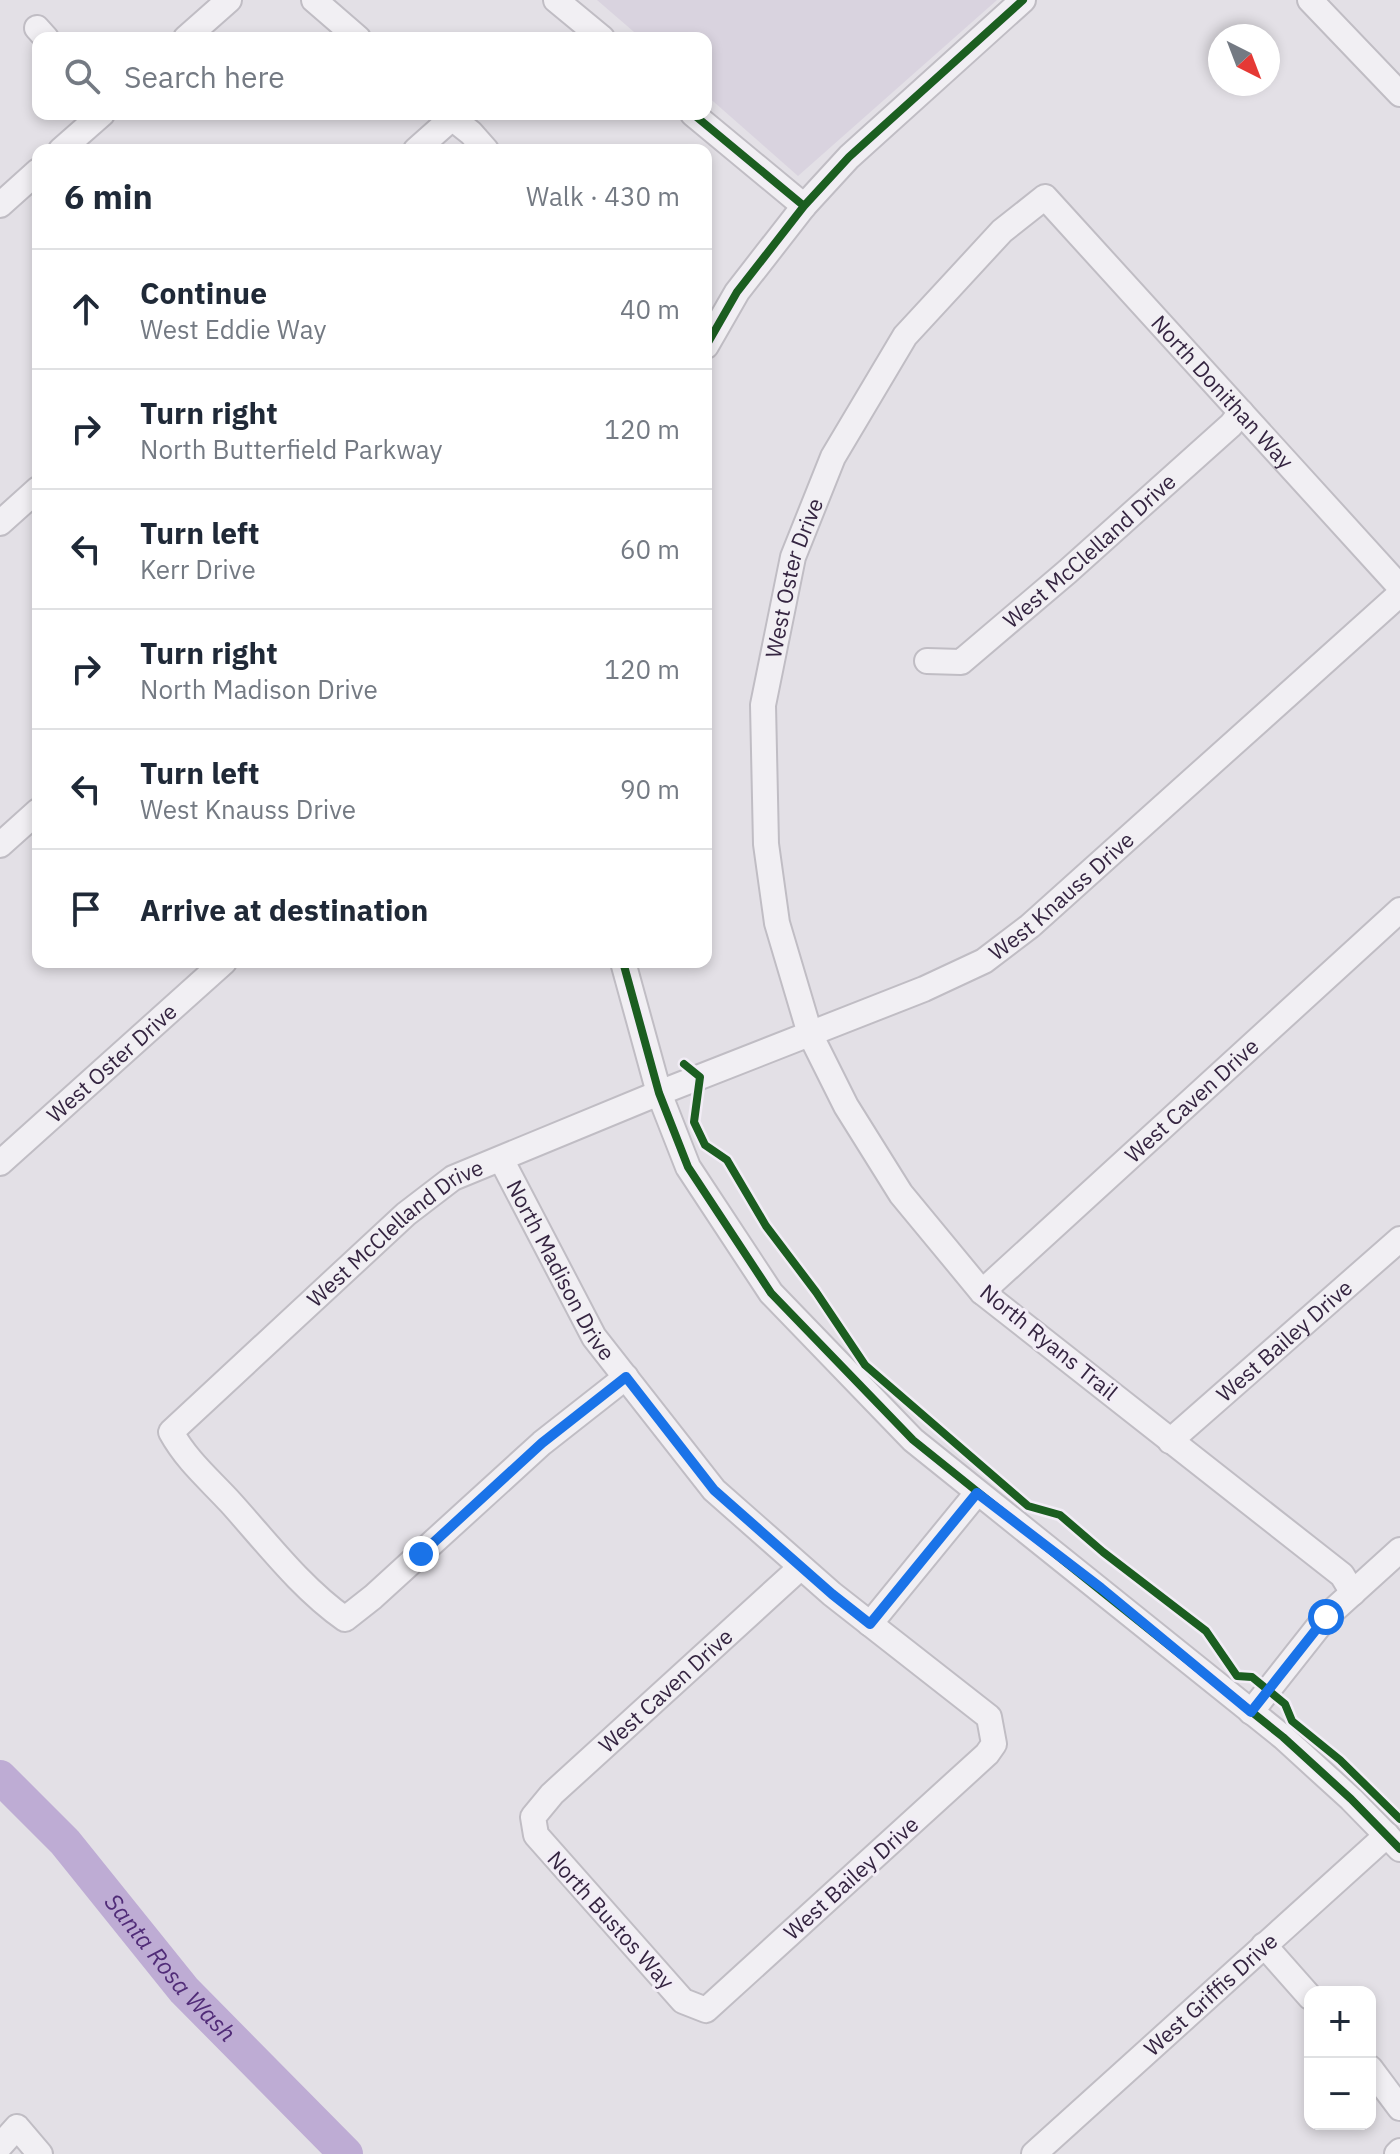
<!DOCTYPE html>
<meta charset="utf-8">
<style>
:root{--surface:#fff;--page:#f6f6f7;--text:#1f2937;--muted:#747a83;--line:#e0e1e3}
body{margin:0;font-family:"IBM Plex Sans",sans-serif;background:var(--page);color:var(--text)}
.controls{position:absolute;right:24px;bottom:24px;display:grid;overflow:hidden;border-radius:16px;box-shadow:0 4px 12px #0003}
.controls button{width:72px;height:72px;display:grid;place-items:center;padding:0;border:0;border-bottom:2px solid var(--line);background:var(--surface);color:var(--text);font:40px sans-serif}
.compass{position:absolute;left:1208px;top:24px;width:72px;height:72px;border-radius:50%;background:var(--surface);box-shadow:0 4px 12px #0003;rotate:138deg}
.stop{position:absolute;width:24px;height:24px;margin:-18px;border:6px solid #1a73e8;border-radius:50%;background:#fff}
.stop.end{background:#1a73e8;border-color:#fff;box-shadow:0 2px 8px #0008}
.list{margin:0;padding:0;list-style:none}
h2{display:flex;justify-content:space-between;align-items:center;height:104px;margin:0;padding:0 32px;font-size:34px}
h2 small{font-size:26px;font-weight:400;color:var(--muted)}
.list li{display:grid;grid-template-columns:52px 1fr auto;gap:24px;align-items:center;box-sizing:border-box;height:120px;padding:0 32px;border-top:2px solid var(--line)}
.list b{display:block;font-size:30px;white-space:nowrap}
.list p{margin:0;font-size:26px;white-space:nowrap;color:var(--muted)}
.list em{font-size:26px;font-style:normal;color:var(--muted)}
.icon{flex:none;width:44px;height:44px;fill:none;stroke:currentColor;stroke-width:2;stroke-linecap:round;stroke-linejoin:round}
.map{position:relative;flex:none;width:1400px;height:2154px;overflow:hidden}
.search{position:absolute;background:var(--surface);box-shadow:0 4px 12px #0003;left:32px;top:32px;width:680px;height:88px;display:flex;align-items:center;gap:20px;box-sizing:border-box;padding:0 28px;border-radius:16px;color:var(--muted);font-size:30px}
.panel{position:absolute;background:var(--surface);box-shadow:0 4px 12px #0003;left:32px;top:144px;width:680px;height:824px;border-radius:16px}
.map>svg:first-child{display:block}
.built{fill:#d9d3df}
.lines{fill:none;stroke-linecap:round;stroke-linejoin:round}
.river{stroke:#beacd4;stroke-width:34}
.minor-casing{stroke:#c0bdc4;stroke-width:28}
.minor{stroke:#f1eff3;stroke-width:24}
.cycleway-casing{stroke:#f2edf6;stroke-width:13}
.cycleway{stroke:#1b5e20;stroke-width:8}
.route{stroke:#1a73e8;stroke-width:10}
.labels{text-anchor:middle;stroke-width:6;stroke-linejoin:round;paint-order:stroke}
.street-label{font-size:22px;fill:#352541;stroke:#f2edf6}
.water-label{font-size:24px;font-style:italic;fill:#512c78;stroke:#f2edf6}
</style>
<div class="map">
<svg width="1400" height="2154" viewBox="0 0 1400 2154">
<rect width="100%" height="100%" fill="#e3e0e6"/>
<path class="built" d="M 597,0 L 997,0 L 798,176 L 706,95 L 706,38 L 641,38 Z"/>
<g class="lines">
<path class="river" id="s1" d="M 0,1777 L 65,1842 L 184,1990 L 346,2154"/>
<defs>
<g id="minor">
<path d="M 314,0 L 358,38"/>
<path d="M 556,0 L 602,38"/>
<path d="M 1310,0 L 1400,94"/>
<path d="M 37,28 L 46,38"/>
<path d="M 186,38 L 229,0"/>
<path d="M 447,114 L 471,133 L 486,150"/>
<path d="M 693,114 L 804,206"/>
<path d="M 61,150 L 102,114"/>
<path d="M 416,150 L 452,118"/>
<path d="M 0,205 L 38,171"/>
<path d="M 706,346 L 737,292 L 804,206 L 849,157 L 1023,0"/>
<path d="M 0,523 L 38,489"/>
<path id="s2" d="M 927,661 L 961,662 L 1067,572 L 1231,425 L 1241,412"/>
<path d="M 0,845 L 38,811"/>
<path d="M 623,962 L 659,1093 L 688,1167 L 771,1293 L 913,1440 L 1283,1737 L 1351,1799 L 1400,1849"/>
<path id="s3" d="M 501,1159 L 594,1337 L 714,1490 L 832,1594 L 989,1717 L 994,1744 L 987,1754 L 706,2010 L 683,2001 L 536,1835 L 533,1817 L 552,1794 L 801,1567"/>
<path id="s4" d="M 0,1163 L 224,962"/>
<path id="s5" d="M 982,1292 L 1400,910"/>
<path id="s6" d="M 626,1377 L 542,1443 L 373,1597 L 345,1619 C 301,1588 267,1543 231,1503 C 209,1479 187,1461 171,1432 L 406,1214 L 453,1178 L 659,1093 L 924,989 L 984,961 L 1030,926 L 1400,594"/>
<path id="s7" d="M 1170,1441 L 1400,1239"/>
<path id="s8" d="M 1353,1593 L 1342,1575 L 982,1292 L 901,1194 L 846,1106 L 810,1034 L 777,923 L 766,844 L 763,705 L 793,557 L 833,457 L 905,336 L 1002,231 L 1045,197 L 1400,587"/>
<path d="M 870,1624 L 977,1493"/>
<path d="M 1251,1712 L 1326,1617 L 1400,1550"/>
<path d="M 1264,1945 L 1310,1997"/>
<path d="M 1370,2068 L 1400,2108"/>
<path d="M 0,2146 L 17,2127 L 40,2154"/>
<path id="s9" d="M 1034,2154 L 1387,1835"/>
<path d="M 1397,2154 L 1400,2151"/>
</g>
</defs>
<use href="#minor" class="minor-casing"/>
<use href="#minor" class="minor"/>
<defs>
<path id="cycleway" d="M 693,114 L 804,206
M 706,346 L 737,292 L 804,206 L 849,157 L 1023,0
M 623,962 L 659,1093 L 688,1167 L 771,1293 L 913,1440 L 1283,1737 L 1351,1799 L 1400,1849
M 684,1064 L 700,1077 L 694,1122 L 705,1145 L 727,1160 L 766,1226 L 816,1292 L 865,1365 L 1028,1506 L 1060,1515 L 1103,1552 L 1206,1631 L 1237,1676 L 1252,1677 L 1285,1704 L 1292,1721 L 1340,1760 L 1400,1819"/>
</defs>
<use href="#cycleway" class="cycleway-casing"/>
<use href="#cycleway" class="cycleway"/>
</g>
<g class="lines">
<path class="route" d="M 421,1554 L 542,1443 L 626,1377 L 714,1490 L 832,1594 L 870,1624 L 977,1493 L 1101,1588 L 1251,1712 L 1326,1617"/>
</g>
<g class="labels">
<g class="street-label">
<text dy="8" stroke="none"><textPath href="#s8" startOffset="1986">North Donithan Way</textPath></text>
<text dy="8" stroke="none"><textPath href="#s2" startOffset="204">West McClelland Drive</textPath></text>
<text dy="8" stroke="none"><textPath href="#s8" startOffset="1256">West Oster Drive</textPath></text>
<text dy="8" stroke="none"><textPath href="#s6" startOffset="1682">West Knauss Drive</textPath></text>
<text dy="8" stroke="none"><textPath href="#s4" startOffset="150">West Oster Drive</textPath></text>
<text dy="8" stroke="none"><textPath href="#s5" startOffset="284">West Caven Drive</textPath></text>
<text dy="8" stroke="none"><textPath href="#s6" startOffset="928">West McClelland Drive</textPath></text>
<text dy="8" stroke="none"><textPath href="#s3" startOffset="126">North Madison Drive</textPath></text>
<text dy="8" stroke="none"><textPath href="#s7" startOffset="152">West Bailey Drive</textPath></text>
<text transform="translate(1049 1342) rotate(39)" y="8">North Ryans Trail</text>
<text dy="8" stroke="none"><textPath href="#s3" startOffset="1620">West Caven Drive</textPath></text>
<text transform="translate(851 1878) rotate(-42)" y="8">West Bailey Drive</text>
<text transform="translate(611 1920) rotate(48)" y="8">North Bustos Way</text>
<text dy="8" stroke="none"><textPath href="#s9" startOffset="238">West Griffis Drive</textPath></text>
</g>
<g class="water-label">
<text dy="8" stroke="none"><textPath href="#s1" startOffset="256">Santa Rosa Wash</textPath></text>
</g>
</g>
</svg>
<div class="controls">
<button>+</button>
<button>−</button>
</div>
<svg class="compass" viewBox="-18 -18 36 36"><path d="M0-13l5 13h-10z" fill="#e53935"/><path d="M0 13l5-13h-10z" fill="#747a83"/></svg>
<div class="stop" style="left:1326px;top:1617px"></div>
<div class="stop end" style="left:421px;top:1554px"></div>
<div class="search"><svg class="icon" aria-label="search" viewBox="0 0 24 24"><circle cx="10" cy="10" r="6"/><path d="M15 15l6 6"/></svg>Search here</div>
<section class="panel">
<h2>6 min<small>Walk · 430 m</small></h2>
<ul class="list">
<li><svg class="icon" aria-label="ahead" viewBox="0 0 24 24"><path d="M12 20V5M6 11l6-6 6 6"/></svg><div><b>Continue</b><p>West Eddie Way</p></div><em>40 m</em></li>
<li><svg class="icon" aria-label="right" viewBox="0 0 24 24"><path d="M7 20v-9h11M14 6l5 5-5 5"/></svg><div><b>Turn right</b><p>North Butterfield Parkway</p></div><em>120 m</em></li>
<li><svg class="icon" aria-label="left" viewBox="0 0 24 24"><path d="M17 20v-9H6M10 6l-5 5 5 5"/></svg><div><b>Turn left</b><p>Kerr Drive</p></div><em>60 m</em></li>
<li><svg class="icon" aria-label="right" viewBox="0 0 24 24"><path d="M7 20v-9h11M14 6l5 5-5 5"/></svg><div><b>Turn right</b><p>North Madison Drive</p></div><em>120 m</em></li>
<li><svg class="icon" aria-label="left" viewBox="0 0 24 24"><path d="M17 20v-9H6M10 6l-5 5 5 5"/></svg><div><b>Turn left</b><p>West Knauss Drive</p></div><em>90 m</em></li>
<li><svg class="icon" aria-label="arrive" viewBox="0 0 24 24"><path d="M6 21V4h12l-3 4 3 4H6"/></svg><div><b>Arrive at destination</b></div></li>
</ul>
</section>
</div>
